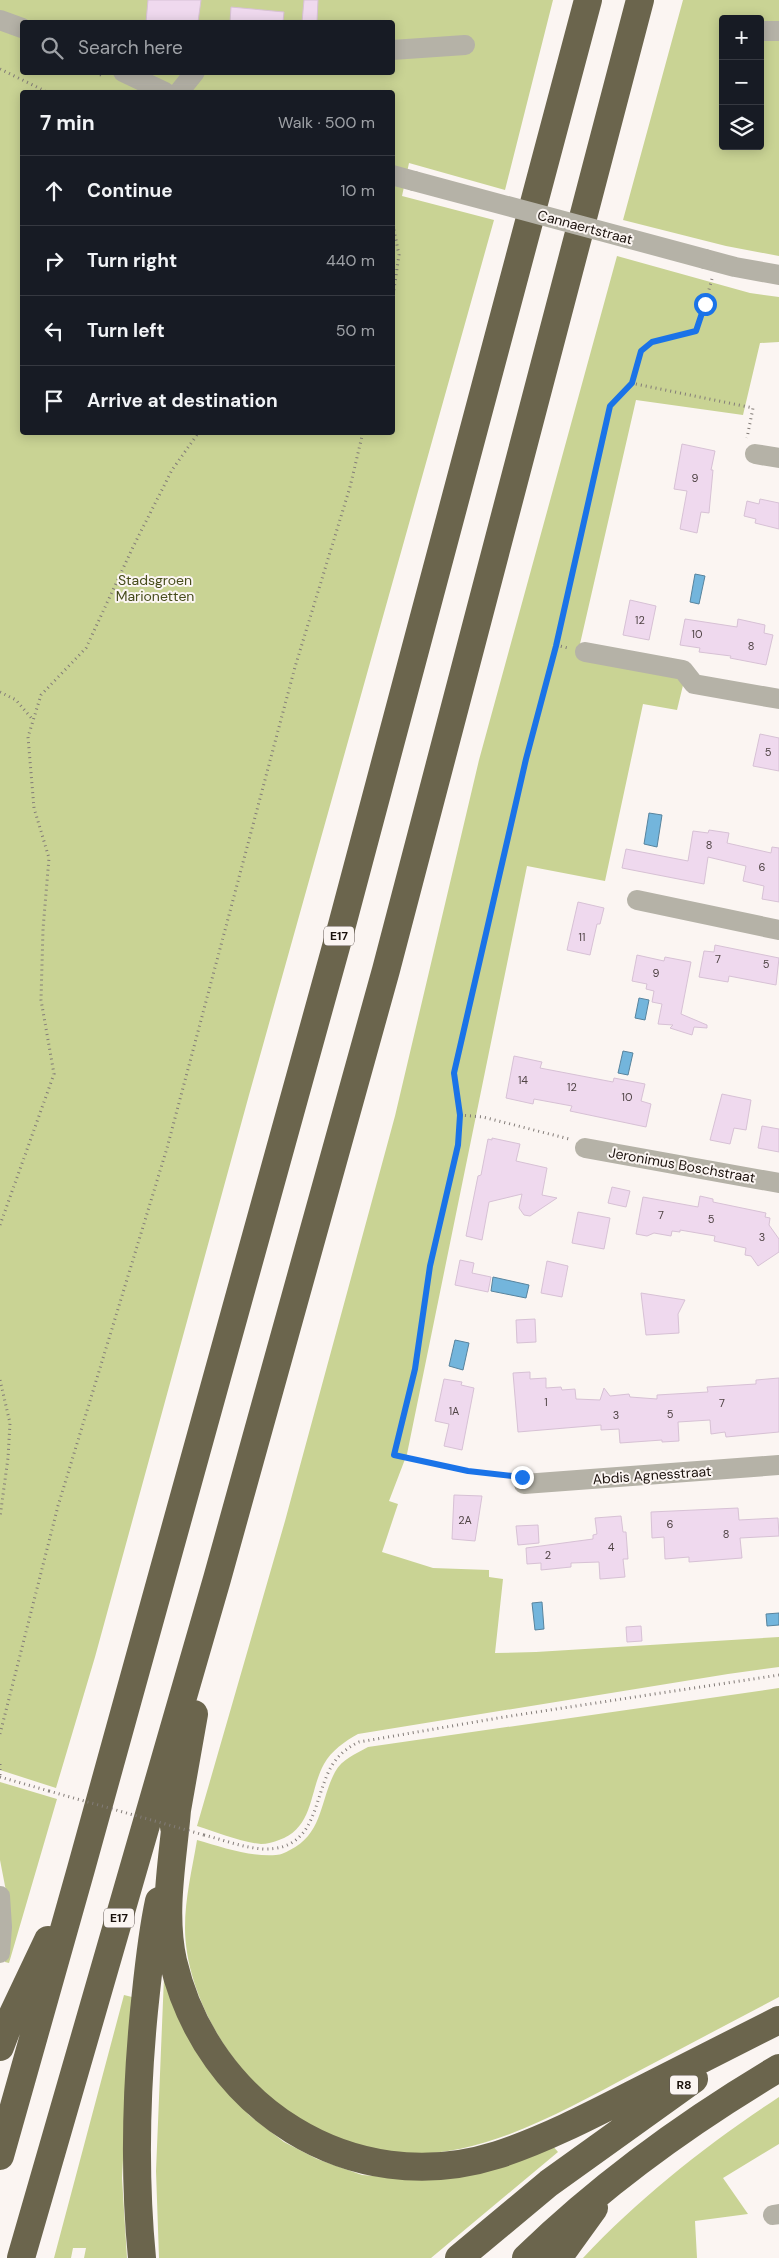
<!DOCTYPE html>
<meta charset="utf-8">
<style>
:root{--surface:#171b24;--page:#242831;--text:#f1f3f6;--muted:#9ea1a6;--line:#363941}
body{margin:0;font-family:"DM Sans",sans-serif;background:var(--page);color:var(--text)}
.controls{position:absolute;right:15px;top:15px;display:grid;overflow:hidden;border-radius:5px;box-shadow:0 2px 12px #0003}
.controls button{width:45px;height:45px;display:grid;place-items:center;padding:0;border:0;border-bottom:1px solid var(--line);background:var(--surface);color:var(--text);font:25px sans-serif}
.stop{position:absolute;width:15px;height:15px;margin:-11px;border:4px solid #1a73e8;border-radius:50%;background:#fff}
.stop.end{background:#1a73e8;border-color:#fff;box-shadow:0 1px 5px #0008}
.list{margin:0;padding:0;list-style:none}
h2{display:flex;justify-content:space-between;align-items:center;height:65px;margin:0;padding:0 20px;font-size:21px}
h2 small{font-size:16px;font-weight:400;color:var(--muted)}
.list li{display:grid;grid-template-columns:32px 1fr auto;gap:15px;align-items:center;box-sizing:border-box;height:70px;padding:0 20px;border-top:1px solid var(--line)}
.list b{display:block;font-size:19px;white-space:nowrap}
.list em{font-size:16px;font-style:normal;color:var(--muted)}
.icon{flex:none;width:28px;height:28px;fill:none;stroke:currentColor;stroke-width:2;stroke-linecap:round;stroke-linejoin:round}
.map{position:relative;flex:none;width:779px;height:2258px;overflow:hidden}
.search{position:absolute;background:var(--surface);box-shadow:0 2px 12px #0003;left:20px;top:20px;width:375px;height:55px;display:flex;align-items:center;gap:12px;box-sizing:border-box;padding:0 18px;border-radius:5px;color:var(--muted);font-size:19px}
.panel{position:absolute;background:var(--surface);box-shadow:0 2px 12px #0003;left:20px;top:90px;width:375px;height:345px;border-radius:5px}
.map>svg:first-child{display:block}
.green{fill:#c9d394;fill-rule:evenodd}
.water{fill:#73b5dc;stroke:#58849e}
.building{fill:#efd9ee;stroke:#d7c1d5}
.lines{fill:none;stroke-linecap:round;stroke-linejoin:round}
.path{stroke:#837c78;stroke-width:3;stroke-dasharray:1 4;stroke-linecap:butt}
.minor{stroke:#b5b2a7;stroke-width:20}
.highway{stroke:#6b654d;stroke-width:28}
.path-bridge{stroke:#837c78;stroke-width:3;stroke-dasharray:1 4;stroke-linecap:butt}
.minor-bridge{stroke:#b5b2a7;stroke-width:20}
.route{stroke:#1a73e8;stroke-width:6}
.labels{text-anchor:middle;stroke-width:4;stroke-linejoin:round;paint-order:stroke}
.number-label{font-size:11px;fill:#4f4344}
.shield{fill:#fbf5f2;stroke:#5e5551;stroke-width:1}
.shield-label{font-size:12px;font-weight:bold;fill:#1a110c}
.street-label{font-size:14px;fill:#1a110c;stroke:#fbf5f2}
.park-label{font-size:14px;fill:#464c1b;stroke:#fbf5f2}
</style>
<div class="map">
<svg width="779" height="2258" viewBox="0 0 779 2258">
<rect width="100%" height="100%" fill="#fbf5f2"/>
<path class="green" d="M 0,0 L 553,0 L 505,190 L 409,163 L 402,196 L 494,220 L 249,1095 L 95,1657 L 56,1788 L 0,1770 ZM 22,22 L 392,22 L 392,72 L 22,72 ZM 22,92 L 392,92 L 392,432 L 22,432 Z
M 683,0 L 779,0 L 779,256 L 726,246 L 623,220 ZM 723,19 L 760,19 L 760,146 L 723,146 Z
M 617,256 L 750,293 L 779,297 L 779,342 L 760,343 L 743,415 L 636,400 L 577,657 L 685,677 L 677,710 L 643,704 L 605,881 L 527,866 L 407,1454 L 389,1501 L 398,1504 L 382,1552 L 433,1568 L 489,1570 L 489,1577 L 503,1579 L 495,1653 L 536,1652 L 779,1637 L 779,1667 L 728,1674 L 358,1734 C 345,1741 331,1751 324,1764 C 309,1791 314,1828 279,1840 C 274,1842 267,1844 261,1844 C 240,1842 217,1832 197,1826 L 285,1521 L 395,1116 L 479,760 Z
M 779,1688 L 779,1997 C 730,2023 682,2048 633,2074 C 557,2114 477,2162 387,2153 C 366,2151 313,2132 296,2119 C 284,2110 273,2099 261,2089 C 220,2052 185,1984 185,1928 C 185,1898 192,1870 197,1840 C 222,1847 249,1857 276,1855 C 281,1855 286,1852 290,1850 C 323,1834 320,1800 335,1772 C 342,1759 356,1754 368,1747 Z
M 0,1782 L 57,1799 L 9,1963 L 5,1962 L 6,1891 L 0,1860 Z
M 164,1977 L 221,2080 L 249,2115 L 284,2142 L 317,2159 L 362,2175 L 414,2179 L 552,2145 L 558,2152 L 431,2258 L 159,2258 L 156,2171 Z
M 124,1995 L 132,1997 L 122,2178 L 127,2258 L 84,2258 L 86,2248 L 73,2248 L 71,2258 L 54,2258 Z
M 779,2097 L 779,2144 L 723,2178 L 748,2214 L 695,2221 L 697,2258 L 583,2258 C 640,2197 709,2143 779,2097 Z"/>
<path class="water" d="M 695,574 L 705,576 L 699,604 L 690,602 Z
M 649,813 L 662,815 L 657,847 L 644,844 Z
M 639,998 L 649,1000 L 645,1020 L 635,1018 Z
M 623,1051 L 633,1053 L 628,1075 L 618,1073 Z
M 493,1277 L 529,1285 L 526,1298 L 491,1291 Z
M 455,1340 L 469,1343 L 463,1370 L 449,1366 Z
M 542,1602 L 544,1629 L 535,1630 L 532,1603 Z
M 779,1613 L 779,1625 L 767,1626 L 766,1614 Z"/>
<path class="building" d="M 148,0 L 201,0 L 198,22 L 146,22 Z
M 304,0 L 318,0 L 317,22 L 302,22 Z
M 231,7 L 284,12 L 283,22 L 230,22 Z
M 682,444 L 715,451 L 711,470 L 713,470 L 709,513 L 701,512 L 697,533 L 680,529 L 687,491 L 674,489 Z
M 760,499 L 779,503 L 779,529 L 755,523 L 756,519 L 744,516 L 747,501 L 759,504 Z
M 630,600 L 656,606 L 649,640 L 623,635 Z
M 685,619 L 737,627 L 738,619 L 765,625 L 764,633 L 773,635 L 766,665 L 730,658 L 731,656 L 699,652 L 700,648 L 680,645 Z
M 760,734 L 779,738 L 779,771 L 753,766 Z
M 709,830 L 729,833 L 727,843 L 771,853 L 772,847 L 779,848 L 779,902 L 762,899 L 764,886 L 743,881 L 746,866 L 708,857 L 704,884 L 622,868 L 626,849 L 688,861 L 693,831 L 708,833 Z
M 578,902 L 604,908 L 600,924 L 597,924 L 590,955 L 567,950 Z
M 715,945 L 779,958 L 776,985 L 729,976 L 728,982 L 699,977 L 704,951 L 714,952 Z
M 637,955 L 664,961 L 665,957 L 691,962 L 681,1014 L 707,1025 L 707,1028 L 694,1027 L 692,1035 L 670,1028 L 673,1025 L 658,1024 L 662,1004 L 652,1002 L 654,991 L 646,989 L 647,984 L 632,981 Z
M 514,1056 L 542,1062 L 540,1068 L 613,1082 L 614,1078 L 645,1084 L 641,1101 L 651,1104 L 646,1127 L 570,1111 L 572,1106 L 534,1099 L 533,1104 L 506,1098 Z
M 722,1094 L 751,1100 L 746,1130 L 734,1128 L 730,1144 L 710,1140 Z
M 762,1126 L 779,1129 L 779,1152 L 758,1148 Z
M 492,1138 L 520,1144 L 516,1161 L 547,1168 L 542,1195 L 557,1198 L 530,1216 L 524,1215 L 519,1208 L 522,1194 L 489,1202 L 482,1240 L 466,1236 L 478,1176 L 481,1175 L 488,1139 L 492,1140 Z
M 612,1187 L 630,1191 L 626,1207 L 608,1203 Z
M 700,1196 L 713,1199 L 713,1202 L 766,1213 L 765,1217 L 770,1218 L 769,1225 L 779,1239 L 779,1252 L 758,1266 L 751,1256 L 745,1255 L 746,1248 L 714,1241 L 715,1236 L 680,1230 L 680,1232 L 672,1231 L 671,1236 L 654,1233 L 647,1236 L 636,1234 L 643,1197 L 698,1207 Z
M 578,1212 L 610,1218 L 604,1249 L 572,1243 Z
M 460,1260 L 474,1263 L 472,1273 L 491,1277 L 488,1292 L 455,1285 Z
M 547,1261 L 568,1266 L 562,1297 L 541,1293 Z
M 641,1293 L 685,1300 L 678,1314 L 679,1333 L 646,1335 Z
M 535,1319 L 536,1342 L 517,1343 L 516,1320 Z
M 530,1372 L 530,1379 L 546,1378 L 546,1388 L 561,1387 L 562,1390 L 575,1389 L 576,1399 L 600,1400 L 604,1388 L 610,1396 L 629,1394 L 630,1397 L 657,1399 L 657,1395 L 708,1392 L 707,1387 L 756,1384 L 756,1380 L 779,1378 L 779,1432 L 726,1437 L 725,1432 L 711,1434 L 710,1420 L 678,1422 L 679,1441 L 662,1442 L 662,1440 L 620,1443 L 619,1429 L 601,1430 L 601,1425 L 518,1432 L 513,1373 Z
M 444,1379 L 462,1382 L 461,1385 L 474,1388 L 462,1450 L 444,1446 L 449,1424 L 435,1421 Z
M 454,1495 L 482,1496 L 475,1541 L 452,1539 Z
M 738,1508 L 739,1520 L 778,1518 L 779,1536 L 740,1538 L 742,1558 L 689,1562 L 689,1557 L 665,1559 L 664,1537 L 652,1538 L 651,1512 Z
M 621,1516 L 623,1532 L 626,1532 L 628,1559 L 623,1559 L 625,1577 L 600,1579 L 599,1562 L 571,1563 L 571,1567 L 541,1570 L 541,1563 L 527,1564 L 526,1548 L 593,1539 L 593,1535 L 597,1534 L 595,1518 Z
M 538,1525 L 539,1543 L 518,1545 L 516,1526 Z
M 641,1626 L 642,1641 L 627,1642 L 626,1627 Z"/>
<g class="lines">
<path class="path" d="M 0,69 L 47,92
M 96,72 L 104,77
M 392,220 L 399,255 L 392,303
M 631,383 L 753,408 L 747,438
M 556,645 L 568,648
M 0,692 L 16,700 L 33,720
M 460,1115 L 483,1117 L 569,1139
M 0,1225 L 54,1074 L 41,1000 L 43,929 L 49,858 L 34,808 L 28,737 L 41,695 L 86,648 L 133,547 L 172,470 L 199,432
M 0,1380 L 10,1423 L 8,1458 L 0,1517
M 509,1475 L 468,1471 L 394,1455 L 415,1369 L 430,1266 L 458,1145 L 460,1115 L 453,1073 L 526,759 L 556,645 L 610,406 L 631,383 L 641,351 L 652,342 L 697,331 L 712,279
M 0,1734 L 58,1506 L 167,1148 L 295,667 L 350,487 L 363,432
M 0,1764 L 0,1777
M 0,1777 L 49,1791
M 204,1835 C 224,1840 244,1848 264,1849 C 317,1850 313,1799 331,1767 C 338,1755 348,1747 359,1742 L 504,1717 L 779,1675"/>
<path class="minor" d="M 0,20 L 22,28
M 760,31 L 779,31
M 392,50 L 465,45
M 123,72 L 165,92
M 179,92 L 195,72
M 392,175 L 414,181
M 705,259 L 735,267 L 779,275
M 755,454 L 779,458
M 585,652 L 683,670 L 694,684 L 779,699
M 637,900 L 779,930
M 585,1148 L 779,1183
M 524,1484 L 779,1465
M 0,1896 L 2,1927 L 0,1953
M 773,2215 L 779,2214"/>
<path class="highway" d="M 177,1810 C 173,1859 162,1912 173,1961 C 207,2107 351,2201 497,2155 C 543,2140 588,2117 631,2095 C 681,2070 730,2045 779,2020
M 174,1827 L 194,1714
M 0,2047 L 11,2018 L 48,1940
M 0,2156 L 81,1869 L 342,925 L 588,0
M 21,2258 L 217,1579 L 386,970 L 640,0
M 142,2258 C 134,2176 136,2093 144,2011 C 148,1974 151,1938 159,1901
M 459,2258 L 549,2183 L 694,2079
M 526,2258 C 602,2184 688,2122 779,2068
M 558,2258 L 594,2208"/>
<path class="path-bridge" d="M 49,1791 L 204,1835"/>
<path class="minor-bridge" d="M 414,181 L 705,259"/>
</g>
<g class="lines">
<path class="route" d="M 522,1477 L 468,1471 L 394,1455 L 415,1369 L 430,1266 L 458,1145 L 460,1115 L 454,1073 L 526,759 L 556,646 L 610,406 L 632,383 L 641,351 L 652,342 L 696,331 L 705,304"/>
</g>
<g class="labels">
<g class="number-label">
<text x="695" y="482">9</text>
<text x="640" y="624">12</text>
<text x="697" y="638">10</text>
<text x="751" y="650">8</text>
<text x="768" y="756">5</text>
<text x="709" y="849">8</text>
<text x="762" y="871">6</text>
<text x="582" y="941">11</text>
<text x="718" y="963">7</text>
<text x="766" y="968">5</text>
<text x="656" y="977">9</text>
<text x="523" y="1084">14</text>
<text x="572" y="1091">12</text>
<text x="627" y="1101">10</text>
<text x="661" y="1219">7</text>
<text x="711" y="1223">5</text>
<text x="762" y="1241">3</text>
<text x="546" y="1406">1</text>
<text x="722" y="1407">7</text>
<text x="454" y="1415">1A</text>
<text x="670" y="1418">5</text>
<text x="616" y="1419">3</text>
<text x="465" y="1524">2A</text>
<text x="670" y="1528">6</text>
<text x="726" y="1538">8</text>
<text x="611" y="1551">4</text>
<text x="548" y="1559">2</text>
</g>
<g class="shield">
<rect x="324" y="926.5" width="30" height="19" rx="4"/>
<rect x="104" y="1908.5" width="30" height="19" rx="4"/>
<rect x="670" y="2075.5" width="28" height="19" rx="4"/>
</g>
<g class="shield-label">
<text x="339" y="940">E17</text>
<text x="119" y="1922">E17</text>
<text x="684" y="2089">R8</text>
</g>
<g class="street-label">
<text transform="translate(585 227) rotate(15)" y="5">Cannaertstraat</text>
<text transform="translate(682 1165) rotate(10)" y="5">Jeronimus Boschstraat</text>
<text transform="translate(652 1475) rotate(-4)" y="5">Abdis Agnesstraat</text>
</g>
<g class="park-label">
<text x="155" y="585">Stadsgroen<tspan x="155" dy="16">Marionetten</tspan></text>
</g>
</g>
</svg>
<div class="controls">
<button>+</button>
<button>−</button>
<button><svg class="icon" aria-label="layers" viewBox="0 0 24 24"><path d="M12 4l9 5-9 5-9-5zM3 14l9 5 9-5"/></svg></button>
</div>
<div class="stop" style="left:705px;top:304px"></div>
<div class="stop end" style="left:522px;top:1477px"></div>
<div class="search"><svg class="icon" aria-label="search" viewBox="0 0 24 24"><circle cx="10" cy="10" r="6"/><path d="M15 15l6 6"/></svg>Search here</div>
<section class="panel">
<h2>7 min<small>Walk · 500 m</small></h2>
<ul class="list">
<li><svg class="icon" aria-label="ahead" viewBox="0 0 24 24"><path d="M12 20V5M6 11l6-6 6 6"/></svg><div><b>Continue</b></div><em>10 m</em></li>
<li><svg class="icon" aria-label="right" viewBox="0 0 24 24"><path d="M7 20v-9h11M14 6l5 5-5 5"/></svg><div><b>Turn right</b></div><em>440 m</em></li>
<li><svg class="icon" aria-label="left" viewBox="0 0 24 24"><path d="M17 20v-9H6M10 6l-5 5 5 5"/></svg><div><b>Turn left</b></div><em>50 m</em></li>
<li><svg class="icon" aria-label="arrive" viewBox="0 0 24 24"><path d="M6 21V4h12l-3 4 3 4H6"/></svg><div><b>Arrive at destination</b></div></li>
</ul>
</section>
</div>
